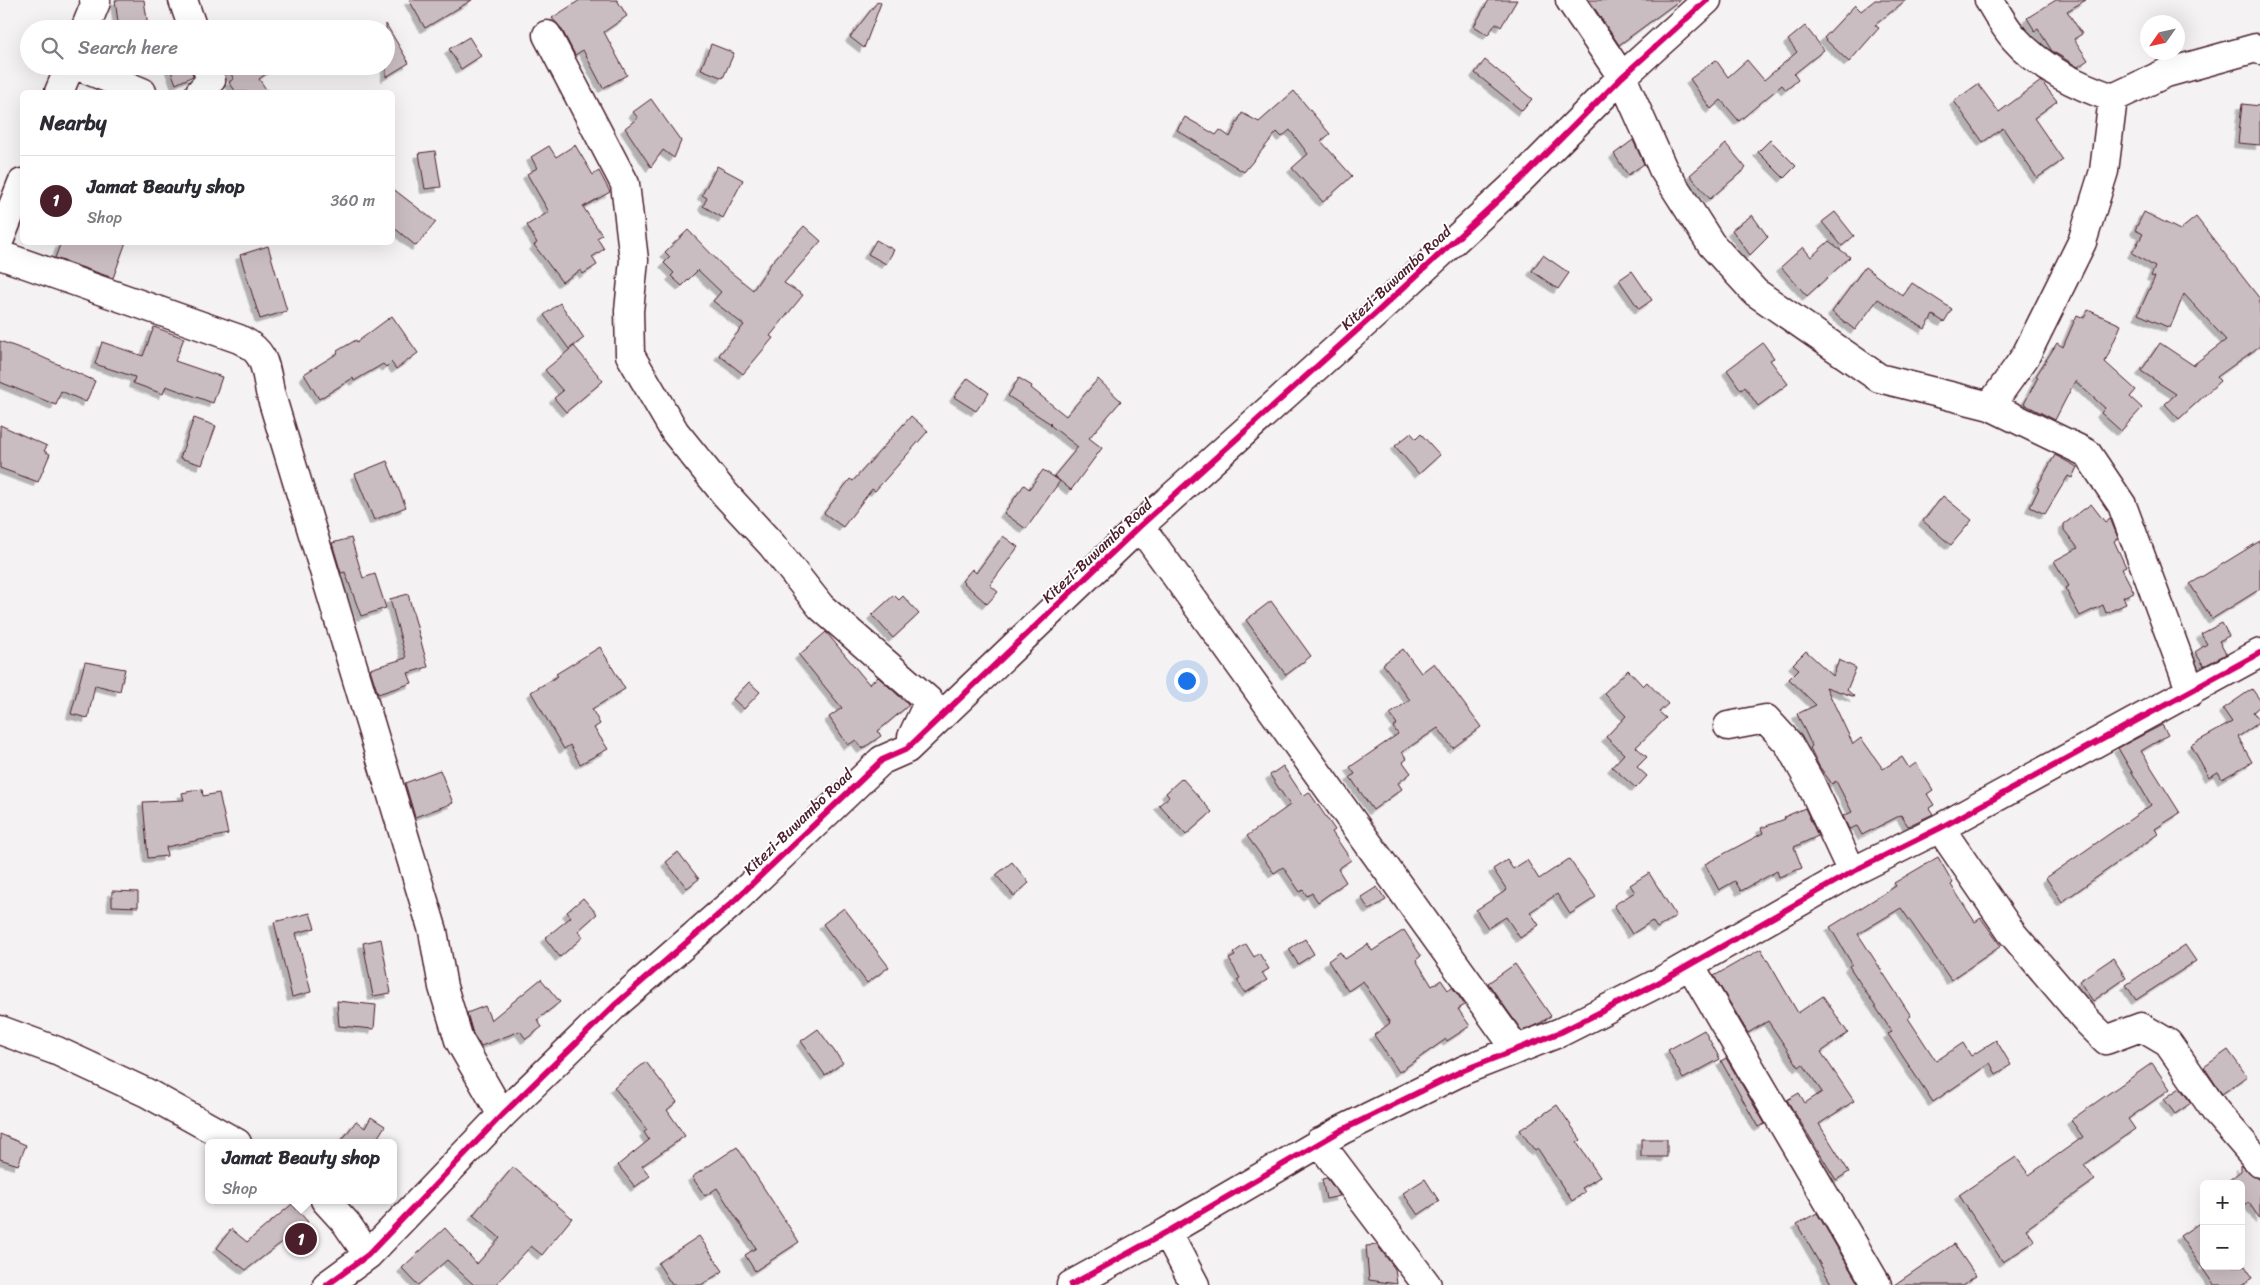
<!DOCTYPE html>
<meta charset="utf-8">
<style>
:root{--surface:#fff;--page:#f7f7f7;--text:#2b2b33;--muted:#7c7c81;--line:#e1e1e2;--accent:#4a1f2b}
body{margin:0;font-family:Sriracha,sans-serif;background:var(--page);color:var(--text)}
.controls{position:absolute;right:15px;bottom:15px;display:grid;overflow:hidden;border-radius:8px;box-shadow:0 5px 20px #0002}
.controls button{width:45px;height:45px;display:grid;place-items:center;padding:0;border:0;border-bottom:1px solid var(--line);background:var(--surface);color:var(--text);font:25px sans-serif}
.compass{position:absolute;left:2140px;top:15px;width:45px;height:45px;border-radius:50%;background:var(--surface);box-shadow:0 5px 20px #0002;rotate:236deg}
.you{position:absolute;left:1186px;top:680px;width:18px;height:18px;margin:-12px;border:4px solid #fff;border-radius:50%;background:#1a73e8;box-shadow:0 0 0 8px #1a73e833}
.badge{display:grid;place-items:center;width:32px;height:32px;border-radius:50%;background:var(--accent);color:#fff;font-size:16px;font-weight:700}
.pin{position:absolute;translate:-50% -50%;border:2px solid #fff;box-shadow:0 1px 5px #0006}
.popup{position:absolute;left:205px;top:1139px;width:192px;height:65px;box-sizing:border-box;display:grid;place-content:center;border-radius:8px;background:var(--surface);filter:drop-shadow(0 1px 4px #0005);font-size:16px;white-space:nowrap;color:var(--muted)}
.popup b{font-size:19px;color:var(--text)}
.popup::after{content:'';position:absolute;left:50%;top:100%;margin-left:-10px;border:10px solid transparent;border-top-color:var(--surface)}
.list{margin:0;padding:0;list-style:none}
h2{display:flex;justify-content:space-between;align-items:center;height:65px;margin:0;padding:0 20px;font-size:21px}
h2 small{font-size:16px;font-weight:400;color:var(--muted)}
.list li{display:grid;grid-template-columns:32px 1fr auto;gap:15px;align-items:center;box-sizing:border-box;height:90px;padding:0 20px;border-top:1px solid var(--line)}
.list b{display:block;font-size:19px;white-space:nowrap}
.list p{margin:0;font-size:16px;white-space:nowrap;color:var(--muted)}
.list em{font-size:16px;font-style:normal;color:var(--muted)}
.icon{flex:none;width:28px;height:28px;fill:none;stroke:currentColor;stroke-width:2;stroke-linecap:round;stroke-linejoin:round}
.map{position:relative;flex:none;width:2260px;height:1285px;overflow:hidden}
.search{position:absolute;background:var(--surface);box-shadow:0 5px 20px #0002;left:20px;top:20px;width:375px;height:55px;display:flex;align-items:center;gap:12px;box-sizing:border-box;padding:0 18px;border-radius:28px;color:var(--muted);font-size:19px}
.panel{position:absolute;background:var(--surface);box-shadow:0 5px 20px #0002;left:20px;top:90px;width:375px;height:155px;border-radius:8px}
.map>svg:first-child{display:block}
.building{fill:#cabdc1;stroke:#4a1f2b;filter:url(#shadow)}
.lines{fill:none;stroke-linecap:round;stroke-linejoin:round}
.minor-casing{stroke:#4a1f2b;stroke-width:31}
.minor{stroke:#fff;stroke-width:28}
.cycleway-casing{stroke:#fff;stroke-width:9}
.cycleway{stroke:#d6006c;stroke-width:6}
.labels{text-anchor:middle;stroke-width:4;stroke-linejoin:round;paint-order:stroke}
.street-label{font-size:15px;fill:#4a1f2b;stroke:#fff}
</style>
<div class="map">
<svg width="2260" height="1285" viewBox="0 0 2260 1285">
<defs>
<filter id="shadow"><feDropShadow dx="-4.5" dy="4.5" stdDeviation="0" flood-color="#0004"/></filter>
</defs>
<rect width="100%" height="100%" fill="#f4f2f2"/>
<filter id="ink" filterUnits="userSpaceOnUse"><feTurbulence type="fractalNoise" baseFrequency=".02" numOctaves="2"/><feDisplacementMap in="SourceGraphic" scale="10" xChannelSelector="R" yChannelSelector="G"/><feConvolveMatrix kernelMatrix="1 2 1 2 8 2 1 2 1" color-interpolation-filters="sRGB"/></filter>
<g filter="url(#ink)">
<path class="building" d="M 115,0 L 144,0 L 148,26 L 119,29 Z
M 409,0 L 472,0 L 425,28 Z
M 580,0 L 617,0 L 627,16 L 604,32 L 627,75 L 603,88 L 583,50 L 575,55 L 561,28 L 552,18 Z
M 1489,0 L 1517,0 L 1501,27 L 1496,23 L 1488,35 L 1474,26 Z
M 1589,0 L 1680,0 L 1619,45 Z
M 1875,0 L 1906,0 L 1875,25 L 1879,28 L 1849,62 L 1824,38 L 1855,5 L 1861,11 Z
M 2056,0 L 2086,0 L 2067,11 L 2082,34 L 2074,39 L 2088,60 L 2078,67 L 2052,51 L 2038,29 L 2035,31 L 2027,18 Z
M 878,1 L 881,3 L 864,48 L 850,37 Z
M 386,24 L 409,63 L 386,77 Z
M 1805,26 L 1824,50 L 1794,74 L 1798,80 L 1786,90 L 1782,85 L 1739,121 L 1721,100 L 1711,109 L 1690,79 L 1716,60 L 1728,77 L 1747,60 L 1764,80 L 1797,52 L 1788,40 Z
M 469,37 L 481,56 L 461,69 L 449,49 Z
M 711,44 L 734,53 L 723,78 L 701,69 Z
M 1485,60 L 1532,99 L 1522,111 L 1475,73 Z
M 169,66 L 191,66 L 193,76 L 176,84 Z
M 226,66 L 277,66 L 259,79 L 268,92 L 236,92 L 229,82 L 234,79 Z
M 2041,81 L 2057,101 L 2034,118 L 2063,160 L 2037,178 L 2003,128 L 1983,142 L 1954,101 L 1978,84 L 1999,112 Z
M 1294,91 L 1330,134 L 1321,141 L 1352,176 L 1323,202 L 1292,168 L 1308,154 L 1290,130 L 1282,137 L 1277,132 L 1244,172 L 1177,130 L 1185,117 L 1216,135 L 1220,130 L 1230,137 L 1242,113 L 1259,122 Z
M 651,99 L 681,141 L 674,158 L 663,150 L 651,167 L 625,128 L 638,118 L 633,112 Z
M 2242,104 L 2260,106 L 2260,145 L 2238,143 Z
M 1633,140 L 1644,164 L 1628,175 L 1614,154 Z
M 1770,140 L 1796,166 L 1784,178 L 1758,152 Z
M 1726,144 L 1746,168 L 1710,199 L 1690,175 Z
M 575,145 L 593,175 L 599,171 L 610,192 L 583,207 L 602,235 L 597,238 L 604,249 L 592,257 L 597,265 L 583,274 L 581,270 L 562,282 L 534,245 L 537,243 L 527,225 L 549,212 L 527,174 L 537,168 L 531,157 L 549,146 L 556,157 Z
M 435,151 L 441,187 L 425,189 L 419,153 Z
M 717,166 L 743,180 L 723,218 L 703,206 L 707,198 L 702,195 Z
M 392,188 L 436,222 L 416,246 L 392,226 Z
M 1835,212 L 1854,236 L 1842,246 L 1822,222 Z
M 2144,212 L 2180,230 L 2196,217 L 2260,299 L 2260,346 L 2217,377 L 2220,381 L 2179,419 L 2165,404 L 2176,394 L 2141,371 L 2160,343 L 2193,365 L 2226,340 L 2184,294 L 2170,328 L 2138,314 L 2155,277 L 2151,276 L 2155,267 L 2132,253 L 2143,234 L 2135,230 Z
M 1752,215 L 1768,237 L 1750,255 L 1732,230 Z
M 804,226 L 821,241 L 784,283 L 803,295 L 770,336 L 773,338 L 743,374 L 719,355 L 744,325 L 713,301 L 721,292 L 698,270 L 682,286 L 671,276 L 674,273 L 664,263 L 670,257 L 665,252 L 688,230 L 723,266 L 753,290 L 772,262 Z
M 876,240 L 894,250 L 886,264 L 868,254 Z
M 1829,241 L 1850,257 L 1807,296 L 1781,267 L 1803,247 L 1811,257 Z
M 61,242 L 126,242 L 113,278 L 55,258 Z
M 268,246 L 287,311 L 260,319 L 240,255 Z
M 1543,255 L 1569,273 L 1558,289 L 1532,271 Z
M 1865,267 L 1903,296 L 1912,283 L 1952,309 L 1944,322 L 1933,315 L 1925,329 L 1878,299 L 1855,330 L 1832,312 Z
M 1632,271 L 1652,300 L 1639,309 L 1619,280 Z
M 560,303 L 584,338 L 569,349 L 544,315 Z
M 2088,310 L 2121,325 L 2105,362 L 2136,390 L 2130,397 L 2142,408 L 2121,431 L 2101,413 L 2105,408 L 2075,381 L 2055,420 L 2024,404 L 2038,377 L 2036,376 L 2057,343 L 2063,347 L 2077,315 L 2084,318 Z
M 392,316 L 418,353 L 396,369 L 391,362 L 386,367 L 383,364 L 354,381 L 353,378 L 319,399 L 304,374 L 338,353 L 337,351 L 356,340 L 357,342 Z
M 154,327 L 184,338 L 175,361 L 222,377 L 213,403 L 166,386 L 163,394 L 133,383 L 135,377 L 95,364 L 102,342 L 143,356 Z
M 0,341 L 33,353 L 95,381 L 86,402 L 61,391 L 56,405 L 0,382 Z
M 1763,343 L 1774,358 L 1770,360 L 1788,384 L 1758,406 L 1745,387 L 1741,390 L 1727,370 Z
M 574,346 L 603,381 L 566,412 L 554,398 L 563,391 L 545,370 Z
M 968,378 L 989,393 L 976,411 L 954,397 Z
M 1019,378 L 1032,386 L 1031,388 L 1066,416 L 1098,379 L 1121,401 L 1089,438 L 1102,448 L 1071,490 L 1054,476 L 1078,447 L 1050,425 L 1051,424 L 1008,396 Z
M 911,416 L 928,431 L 875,491 L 872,489 L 843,527 L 824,513 L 850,479 L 853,481 Z
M 194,418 L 216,426 L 202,465 L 180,458 Z
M 0,425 L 47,446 L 44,451 L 50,454 L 38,482 L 0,468 Z
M 1411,433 L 1416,439 L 1421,434 L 1440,455 L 1419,474 L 1395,446 Z
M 2055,455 L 2077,467 L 2072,478 L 2068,476 L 2045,514 L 2030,507 L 2039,488 L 2037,487 Z
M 387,461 L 406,507 L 374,520 L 355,474 Z
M 1043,470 L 1060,481 L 1026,529 L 1004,513 L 1024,485 L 1029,489 Z
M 1943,496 L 1972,520 L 1951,545 L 1923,521 Z
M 2091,504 L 2105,522 L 2110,518 L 2118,538 L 2114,541 L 2126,567 L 2122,569 L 2134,592 L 2123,597 L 2126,604 L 2106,613 L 2103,605 L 2080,616 L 2065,588 L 2069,586 L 2054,561 L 2078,548 L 2064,530 L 2064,524 Z
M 1003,536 L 1018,547 L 990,585 L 998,592 L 987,604 L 962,581 L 972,569 L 976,573 Z
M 351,538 L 363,578 L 375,574 L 386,608 L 361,616 L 345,572 L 341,573 L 332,543 Z
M 2260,541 L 2260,589 L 2212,619 L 2190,584 Z
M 408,594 L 428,667 L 408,673 L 412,683 L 378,694 L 370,669 L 406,658 L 390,599 Z
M 894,595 L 899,600 L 903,596 L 919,614 L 893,638 L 872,615 Z
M 1271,601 L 1311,656 L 1286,675 L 1246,620 Z
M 2222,623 L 2229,636 L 2219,641 L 2226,654 L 2204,666 L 2195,652 L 2207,644 L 2201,634 Z
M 826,632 L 869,684 L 878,677 L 909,705 L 878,731 L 881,736 L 862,749 L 856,740 L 848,745 L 829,717 L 842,708 L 799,655 Z
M 600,647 L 625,689 L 592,709 L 600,724 L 594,728 L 608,749 L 580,764 L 570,745 L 564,749 L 531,692 L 558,676 L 556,674 Z
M 1403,649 L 1421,673 L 1434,663 L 1481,727 L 1453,748 L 1438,728 L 1402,752 L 1407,759 L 1403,762 L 1411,773 L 1398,783 L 1402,789 L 1373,810 L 1350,777 L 1355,774 L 1350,767 L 1398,734 L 1393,727 L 1397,724 L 1390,714 L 1410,700 L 1383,664 Z
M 1806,651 L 1833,676 L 1839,660 L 1856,668 L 1847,690 L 1855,697 L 1826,687 L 1853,744 L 1861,738 L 1883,769 L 1902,757 L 1909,768 L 1916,763 L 1933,790 L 1927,794 L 1934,805 L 1929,808 L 1933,814 L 1908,826 L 1901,815 L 1862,835 L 1857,826 L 1849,829 L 1843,816 L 1852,812 L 1836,781 L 1832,784 L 1819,766 L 1810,748 L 1812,746 L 1797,714 L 1816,705 L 1789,679 L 1799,669 L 1793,664 Z
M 85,662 L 125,669 L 120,691 L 95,685 L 88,718 L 71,714 Z
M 1628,670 L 1643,686 L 1647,682 L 1668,704 L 1659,712 L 1666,718 L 1636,747 L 1647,757 L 1637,767 L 1647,776 L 1636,788 L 1612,767 L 1624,754 L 1606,737 L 1626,716 L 1604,693 Z
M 749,682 L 760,692 L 744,709 L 733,699 Z
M 2252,689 L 2260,700 L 2260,706 L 2253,712 L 2260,722 L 2238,737 L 2252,762 L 2222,779 L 2218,772 L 2209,777 L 2191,745 L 2232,722 L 2223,709 Z
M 2162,725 L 2168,735 L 2141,751 L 2180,813 L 2155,829 L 2158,834 L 2062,902 L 2046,878 L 2151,805 L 2118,748 Z
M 1283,766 L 1303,796 L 1309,792 L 1335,830 L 1332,832 L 1351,860 L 1338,869 L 1346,882 L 1318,902 L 1312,893 L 1307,896 L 1303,890 L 1300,892 L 1283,867 L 1274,873 L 1247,836 L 1290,805 L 1270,775 Z
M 440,770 L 453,803 L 415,817 L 405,783 Z
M 1182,778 L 1212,812 L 1186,835 L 1159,805 L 1169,797 L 1166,793 Z
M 202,789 L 203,796 L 219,793 L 228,834 L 166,847 L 167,856 L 148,858 L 143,802 L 184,800 L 182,793 Z
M 1805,808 L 1818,836 L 1794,847 L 1802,868 L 1779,877 L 1777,871 L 1741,891 L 1735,881 L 1719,890 L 1705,864 L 1763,833 L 1761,828 L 1785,819 L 1784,817 Z
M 678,852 L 699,879 L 687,888 L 666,862 Z
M 1938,857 L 1953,883 L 1951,885 L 1975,922 L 1981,918 L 2001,946 L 1951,980 L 1901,908 L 1858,934 L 1911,1016 L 1908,1018 L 1936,1061 L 1963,1043 L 1971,1056 L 1996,1040 L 2011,1065 L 1996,1074 L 1990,1063 L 1933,1102 L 1888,1034 L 1892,1032 L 1849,966 L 1852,964 L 1830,927 L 1896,886 L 1894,883 Z
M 1569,859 L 1596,897 L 1570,914 L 1557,894 L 1530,912 L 1539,925 L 1520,938 L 1506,917 L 1488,928 L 1476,910 L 1507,890 L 1493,869 L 1507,860 L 1513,869 L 1527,860 L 1539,879 Z
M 1012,862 L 1029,883 L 1014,896 L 996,875 Z
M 1649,873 L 1676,916 L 1657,928 L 1652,921 L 1632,934 L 1614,905 L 1635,892 L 1630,885 Z
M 1377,887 L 1386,900 L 1369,910 L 1361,897 Z
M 112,891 L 138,892 L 138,907 L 112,906 Z
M 583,898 L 597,914 L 578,931 L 583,937 L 560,957 L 545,938 L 571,917 L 567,912 Z
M 844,908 L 889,967 L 867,983 L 823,924 Z
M 310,913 L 315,928 L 296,933 L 311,992 L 292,997 L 274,922 Z
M 1404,930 L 1421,956 L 1416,960 L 1432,986 L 1441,980 L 1448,990 L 1452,987 L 1465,1005 L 1458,1009 L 1470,1026 L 1447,1041 L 1446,1039 L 1399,1072 L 1374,1035 L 1390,1023 L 1363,981 L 1348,991 L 1328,961 L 1340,952 L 1345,959 L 1368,944 L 1372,951 Z
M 381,939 L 391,993 L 373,996 L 363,943 Z
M 1305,939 L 1314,954 L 1298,964 L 1289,949 Z
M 1246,944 L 1254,957 L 1259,953 L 1269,969 L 1262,973 L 1267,980 L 1245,993 L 1237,980 L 1240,978 L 1229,959 L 1235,956 L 1233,953 Z
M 2185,945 L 2196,961 L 2136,1000 L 2126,985 Z
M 1761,949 L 1798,1013 L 1823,996 L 1848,1033 L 1821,1052 L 1854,1101 L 1819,1124 L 1849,1172 L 1836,1180 L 1787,1100 L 1799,1093 L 1805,1103 L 1822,1092 L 1803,1064 L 1799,1067 L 1768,1021 L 1748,1033 L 1714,976 Z
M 2113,958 L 2126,978 L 2093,1001 L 2079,981 Z
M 1515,964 L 1551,1016 L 1540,1023 L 1522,1031 L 1488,983 Z
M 541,979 L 560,1002 L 537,1020 L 542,1027 L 526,1039 L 520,1031 L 481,1046 L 473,1034 L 467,1013 L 485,1006 L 491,1020 Z
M 337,1001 L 376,1005 L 374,1029 L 339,1026 Z
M 818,1029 L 843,1063 L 825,1075 L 801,1041 Z
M 1704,1030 L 1720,1059 L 1683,1079 L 1668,1050 Z
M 2228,1050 L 2247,1076 L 2222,1094 L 2204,1067 Z
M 1726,1058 L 1765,1124 L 1758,1127 L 1721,1061 Z
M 646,1062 L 677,1102 L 667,1110 L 685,1136 L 642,1166 L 650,1176 L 635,1187 L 618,1165 L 649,1140 L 644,1132 L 647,1130 L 614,1087 Z
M 2152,1063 L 2170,1089 L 2128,1119 L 2135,1129 L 2084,1165 L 2095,1180 L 2026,1229 L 2035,1241 L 2003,1262 L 1959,1195 L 2016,1157 L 2029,1175 L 2083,1137 L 2071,1120 Z
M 2180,1088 L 2191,1103 L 2175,1114 L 2164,1099 Z
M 1557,1105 L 1581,1140 L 1577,1143 L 1600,1177 L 1582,1188 L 1585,1192 L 1572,1201 L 1538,1149 L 1535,1151 L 1520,1130 Z
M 371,1117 L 385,1126 L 378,1137 L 385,1143 L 340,1143 L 356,1121 L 365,1128 Z
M 0,1134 L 26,1145 L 18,1165 L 0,1159 Z
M 1641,1139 L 1667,1139 L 1667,1157 L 1641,1157 Z
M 737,1147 L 799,1242 L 755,1271 L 745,1255 L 756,1248 L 717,1188 L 705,1196 L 692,1177 Z
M 2241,1165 L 2260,1181 L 2260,1219 L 2249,1203 L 2241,1209 L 2241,1184 L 2224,1184 L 2241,1171 Z
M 513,1167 L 572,1218 L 542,1255 L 531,1246 L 495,1285 L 474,1285 L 447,1260 L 418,1285 L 402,1268 L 445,1228 L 477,1264 L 500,1238 L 473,1215 Z
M 1327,1178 L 1340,1196 L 1326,1199 L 1322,1179 Z
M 1425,1179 L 1439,1201 L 1418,1215 L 1403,1193 Z
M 292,1204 L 308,1222 L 246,1270 L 217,1248 L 231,1229 L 247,1242 Z
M 1817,1213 L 1859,1285 L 1832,1285 L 1797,1224 Z
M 2204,1220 L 2204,1266 L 2245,1266 L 2253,1278 L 2242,1285 L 2214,1285 L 2180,1236 Z
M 699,1236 L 723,1271 L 701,1285 L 672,1285 L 658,1263 Z
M 1954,1244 L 1976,1276 L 1962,1285 L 1894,1285 Z
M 1377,1245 L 1395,1269 L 1397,1284 L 1369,1280 L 1366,1246 Z"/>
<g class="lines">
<defs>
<path id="minor" d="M 183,0 L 193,29
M 1570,0 L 1622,77 L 1663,169 L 1711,244 L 1755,292 L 1879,378 L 1990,406 L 2087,453 L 2122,505 L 2191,692
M 1989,0 C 1997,13 2005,28 2015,39 C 2042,69 2076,85 2113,98
M 85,29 L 96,2 L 94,0
M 547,35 L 625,184 L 634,260 L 629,311 L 630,355 L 675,432 L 725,494 L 772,545 L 821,607 L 929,701 L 912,737
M 78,66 L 142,92
M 59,92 L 70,66
M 200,92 L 211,80 L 206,66
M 0,239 L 22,183
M 0,255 L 239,339 C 265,351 265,365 270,392 L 433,931 L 443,987 L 459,1040 L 502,1115
M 1990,406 L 2025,357 L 2082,242 L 2104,171 L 2113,98 L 2166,73 L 2256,48 L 2260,50
M 1140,526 L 1516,1049
M 1728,726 L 1766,719 L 1788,743 L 1810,782 L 1852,872
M 1940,828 L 2011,932 L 2086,1020 L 2106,1040 L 2141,1027 L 2168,1043 L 2216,1112 L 2260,1163
M 1690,965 L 1877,1285
M 0,1030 L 57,1051 L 147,1093 L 237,1143
M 1319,1142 L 1427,1285
M 325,1200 L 346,1223 L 368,1255
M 1167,1232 L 1195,1285
M 327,1285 L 368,1255 L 502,1115 L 616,1004 L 733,902 L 882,760 L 907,749 L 1140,526 L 1375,314 L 1521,179 L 1622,77 L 1707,0
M 1071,1285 L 1167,1232 L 1342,1130 L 1464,1070 L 1561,1032 L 1656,984 L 1852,872 L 1940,828 L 2260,653"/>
</defs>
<use href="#minor" class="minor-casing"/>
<use href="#minor" class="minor"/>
<defs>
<path id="cycleway" d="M 327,1285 L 368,1255 L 502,1115 L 616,1004 L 733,902 L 882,760 L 907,749 L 1140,526 L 1375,314 L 1521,179 L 1622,77 L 1707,0
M 1071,1285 L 1167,1232 L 1342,1130 L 1464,1070 L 1561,1032 L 1656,984 L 1852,872 L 1940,828 L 2260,653"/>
</defs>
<use href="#cycleway" class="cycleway-casing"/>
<use href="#cycleway" class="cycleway"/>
</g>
</g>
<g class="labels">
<g class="street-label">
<text transform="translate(1396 278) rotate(-43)" y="5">Kitezi-Buwambo Road</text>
<text transform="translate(1097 551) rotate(-43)" y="5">Kitezi-Buwambo Road</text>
<text transform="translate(798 822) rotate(-44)" y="5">Kitezi-Buwambo Road</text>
</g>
</g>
</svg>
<div class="controls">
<button>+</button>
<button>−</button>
</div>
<svg class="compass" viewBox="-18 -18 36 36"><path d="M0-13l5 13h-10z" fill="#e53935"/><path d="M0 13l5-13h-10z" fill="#7c7c81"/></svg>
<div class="you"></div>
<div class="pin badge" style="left:301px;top:1239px">1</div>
<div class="popup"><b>Jamat Beauty shop</b>Shop</div>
<div class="search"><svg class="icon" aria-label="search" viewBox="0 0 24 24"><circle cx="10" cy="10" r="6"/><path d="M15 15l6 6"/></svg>Search here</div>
<section class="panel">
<h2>Nearby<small></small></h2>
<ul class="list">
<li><span class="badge">1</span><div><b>Jamat Beauty shop</b><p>Shop</p></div><em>360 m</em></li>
</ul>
</section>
</div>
